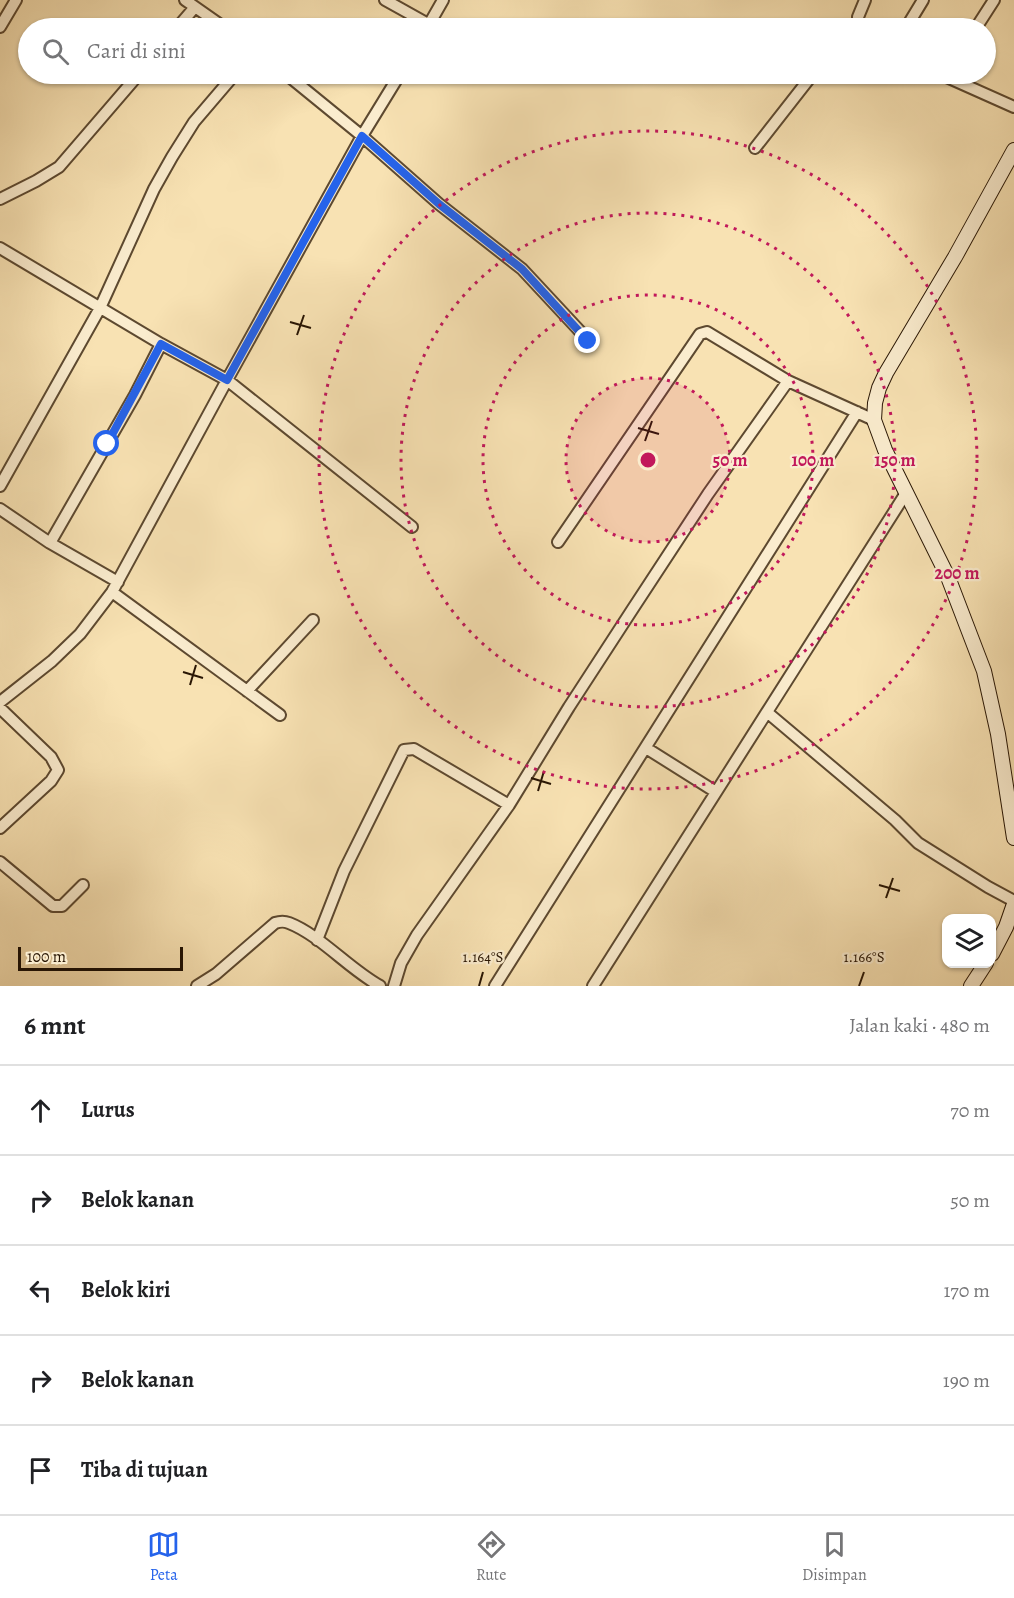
<!DOCTYPE html>
<html lang="id">
<meta charset="utf-8">
<style>
:root{--surface:#fff;--page:#f6f6f6;--text:#202124;--muted:#757577;--line:#e0e0e0;--accent:#2563eb}
body{margin:0;font-family:Alegreya,serif;background:var(--page);color:var(--text)}
.controls{position:absolute;right:18px;bottom:18px;display:grid;overflow:hidden;border-radius:12px;box-shadow:0 2px 4px #0004}
.controls button{width:54px;height:54px;display:grid;place-items:center;padding:0;border:0;border-bottom:2px solid var(--line);background:var(--surface);color:var(--text);font:30px sans-serif}
.scale{position:absolute;left:18px;bottom:15px;width:165px;box-sizing:border-box;padding-left:6px;border:3px solid #291604;border-top:0;font-size:16px;line-height:21px;white-space:nowrap;color:#291604;-webkit-text-stroke:4px #faecce;paint-order:stroke}
.stop{position:absolute;width:18px;height:18px;margin:-14px;border:4px solid #2563eb;border-radius:50%;background:#fff}
.stop.end{background:#2563eb;border-color:#fff;box-shadow:0 2px 6px #0008}
.list{margin:0;padding:0;list-style:none}
h2{display:flex;justify-content:space-between;align-items:center;height:78px;margin:0;padding:0 24px;font-size:26px}
h2 small{font-size:20px;font-weight:400;color:var(--muted)}
.list li{display:grid;grid-template-columns:39px 1fr auto;gap:18px;align-items:center;box-sizing:border-box;height:90px;padding:0 24px;border-top:2px solid var(--line)}
.list b{display:block;font-size:22px;white-space:nowrap}
.list em{font-size:20px;font-style:normal;color:var(--muted)}
.icon{flex:none;width:33px;height:33px;fill:none;stroke:currentColor;stroke-width:2;stroke-linecap:round;stroke-linejoin:round}
.map{position:relative;flex:none;width:1014px;height:986px;overflow:hidden}
.search{position:absolute;background:var(--surface);box-shadow:0 2px 4px #0004;left:18px;right:18px;top:18px;height:66px;display:flex;align-items:center;gap:15px;box-sizing:border-box;padding:0 21px;border-radius:33px;color:var(--muted);font-size:22px}
.sheet{height:528px;background:var(--surface)}
nav{display:flex;justify-content:space-around;align-items:center;box-sizing:border-box;height:84px;border-top:2px solid var(--line);background:var(--surface);font-size:16px;color:var(--muted)}
nav a{display:grid;justify-items:center;gap:3px}
nav .on{color:var(--accent)}
.map>svg:first-child{display:block}
.lines{fill:none;stroke-linecap:round;stroke-linejoin:round}
.street-casing{stroke:#5d4930;stroke-width:14}
.secondary-casing{stroke:#291604;stroke-width:16}
.street{stroke:#faecce;stroke-width:10}
.secondary{stroke:#faecce;stroke-width:14}
.route{stroke:#2563eb;stroke-width:8}
.ticks{fill:none;stroke:#291604;stroke-width:2}
.ring{fill:none;stroke:#c2185b;stroke-width:3;stroke-dasharray:3 6}
.ticks-label{font-size:15px;text-anchor:middle;fill:#291604;stroke:#faecce;stroke-width:4.5;stroke-linejoin:round;paint-order:stroke}
.centre{fill:#c2185b;stroke:#faecce;stroke-width:3}
.ring-label{font-size:18px;text-anchor:middle;font-weight:bold;fill:#c2185b;stroke:#faecce;stroke-width:4.5;stroke-linejoin:round;paint-order:stroke}
</style>
<div class="map">
<svg width="1014" height="986" viewBox="0 0 1014 986">
<rect width="100%" height="100%" fill="#f8e2b3"/>
<filter id="stains"><feTurbulence type="fractalNoise" baseFrequency=".00333" numOctaves="4"/><feColorMatrix values="0 0 0 0 .2 0 0 0 0 .09 0 0 0 0 .02 0 0 0 .5 -.17"/></filter>
<radialGradient id="worn" r=".72"><stop offset=".6" stop-color="#630" stop-opacity="0"/><stop offset="1" stop-color="#630" stop-opacity=".3"/></radialGradient>
<g class="lines">
<defs>
<path id="street" d="M 185,0 L 225,28
M 385,0 L 430,25
M 0,27 L 16,0
M 177,28 L 195,7
M 427,28 L 443,0
M 858,28 L 858,17 L 865,0
M 906,28 L 923,0
M 976,28 L 994,0
M 286,74 L 362,136 L 439,204 L 522,269 L 589,341
M 940,74 L 1014,107
M 755,148 L 813,74
M 0,199 L 36,181 L 59,167 L 139,74
M 0,248 L 161,344 L 227,380 L 412,527
M 0,486 L 100,308 L 154,189 L 172,157 L 194,122 L 235,74
M 0,509 L 50,543 L 118,582
M 558,542 L 700,334 L 707,332 L 788,381
M 50,543 L 135,395 L 161,344
M 112,592 L 280,715
M 247,691 L 313,620
M 0,702 L 52,661 L 80,634 L 112,592 L 227,380 L 362,136 L 400,74
M 0,708 L 51,757 L 58,770 L 51,781 L 0,828
M 768,713 L 895,820 L 918,843 L 988,887 L 1014,901
M 646,748 L 716,792
M 0,862 L 53,906 L 62,906 L 83,885
M 317,940 L 344,871 L 404,750 L 414,749 L 509,805
M 197,986 L 216,974 L 275,923 C 281,921 284,921 289,923 C 320,935 349,969 380,986
M 394,986 L 401,963 L 417,935 L 509,805 L 569,707 L 632,610 L 708,494 L 788,381 L 874,420
M 495,986 L 857,412
M 593,986 L 906,493"/>
<path id="secondary" d="M 1014,150 L 955,257 L 886,373 L 879,388 L 875,403 L 874,420 L 885,450 L 948,577 L 984,671 L 998,734 L 1014,838
M 992,954 L 1006,927 L 1014,904
M 971,986 L 986,963"/>
</defs>
<use href="#street" class="street-casing"/>
<use href="#secondary" class="secondary-casing"/>
<use href="#street" class="street"/>
<use href="#secondary" class="secondary"/>
</g>
<g class="lines">
<path class="route" d="M 107,444 L 161,344 L 227,380 L 362,136 L 439,204 L 522,269 L 588,341"/>
</g>
<path class="ticks" d="M 290,322 L 311,328M 297,335 L 304,315M 638,428 L 659,434M 645,441 L 652,421M 183,672 L 203,678M 190,685 L 196,665M 531,778 L 551,784M 538,791 L 544,771M 879,885 L 900,891M 886,898 L 893,878M 479,986 L 483,972M 859,986 L 864,972"/>
<circle cx="648" cy="460" r="82" fill="#c2185b" fill-opacity=".12"/>
<g class="ring">
<circle cx="648" cy="460" r="82"/>
<circle cx="648" cy="460" r="165"/>
<circle cx="648" cy="460" r="247"/>
<circle cx="648" cy="460" r="329"/>
</g>
<g class="ticks-label">
<text x="483" y="962">1.164°S</text>
<text x="864" y="962">1.166°S</text>
</g>
<circle cx="648" cy="460" r="9" class="centre"/>
<g class="ring-label">
<text x="730" y="466">50 m</text>
<text x="813" y="466">100 m</text>
<text x="895" y="466">150 m</text>
<text x="957" y="579">200 m</text>
</g>
<rect width="100%" height="100%" filter="url(#stains)"/>
<rect width="100%" height="100%" fill="url(#worn)"/>
</svg>
<div class="controls">
<button><svg class="icon" aria-label="layers" viewBox="0 0 24 24"><path d="M12 4l9 5-9 5-9-5zM3 14l9 5 9-5"/></svg></button>
</div>
<div class="scale">100 m</div>
<div class="stop" style="left:107px;top:444px"></div>
<div class="stop end" style="left:588px;top:341px"></div>
<div class="search"><svg class="icon" aria-label="search" viewBox="0 0 24 24"><circle cx="10" cy="10" r="6"/><path d="M15 15l6 6"/></svg>Cari di sini</div>
</div>
<section class="sheet">
<h2>6 mnt<small>Jalan kaki · 480 m</small></h2>
<ul class="list">
<li><svg class="icon" aria-label="ahead" viewBox="0 0 24 24"><path d="M12 20V5M6 11l6-6 6 6"/></svg><div><b>Lurus</b></div><em>70 m</em></li>
<li><svg class="icon" aria-label="right" viewBox="0 0 24 24"><path d="M7 20v-9h11M14 6l5 5-5 5"/></svg><div><b>Belok kanan</b></div><em>50 m</em></li>
<li><svg class="icon" aria-label="left" viewBox="0 0 24 24"><path d="M17 20v-9H6M10 6l-5 5 5 5"/></svg><div><b>Belok kiri</b></div><em>170 m</em></li>
<li><svg class="icon" aria-label="right" viewBox="0 0 24 24"><path d="M7 20v-9h11M14 6l5 5-5 5"/></svg><div><b>Belok kanan</b></div><em>190 m</em></li>
<li><svg class="icon" aria-label="arrive" viewBox="0 0 24 24"><path d="M6 21V4h12l-3 4 3 4H6"/></svg><div><b>Tiba di tujuan</b></div></li>
</ul>
</section>
<nav>
<a class="on"><svg class="icon" aria-label="map" viewBox="0 0 24 24"><path d="M3 6l6-2 6 2 6-2v14l-6 2-6-2-6 2zM9 4v14M15 6v14"/></svg>Peta</a>
<a><svg class="icon" aria-label="directions" viewBox="0 0 24 24"><path d="M12 3l9 9-9 9-9-9zM9 14v-3h6M13 9l2 2-2 2"/></svg>Rute</a>
<a><svg class="icon" aria-label="saved" viewBox="0 0 24 24"><path d="M7 4h10v16l-5-4-5 4z"/></svg>Disimpan</a>
</nav>
